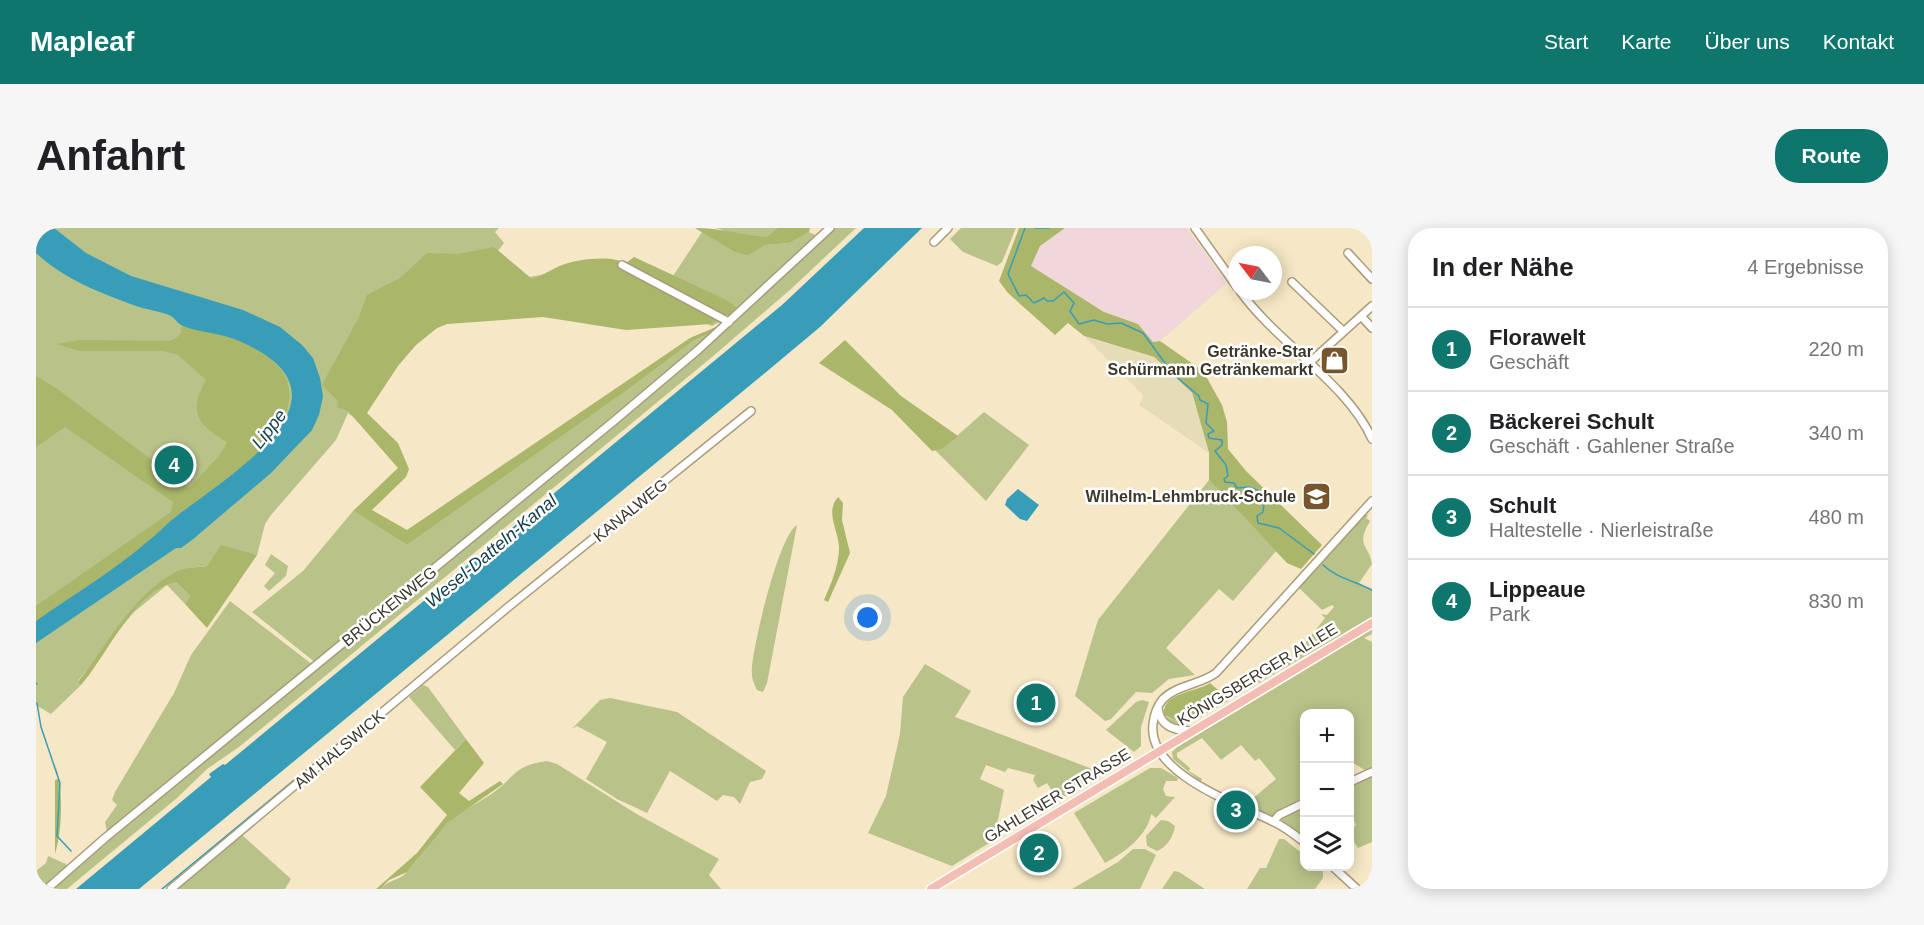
<!DOCTYPE html>
<html lang="de">
<meta charset="utf-8">
<style>
:root{--surface:#fff;--page:#f6f6f6;--text:#202124;--muted:#757577;--line:#e0e0e0;--accent:#0f766e}
body{margin:0;font-family:Arial,sans-serif;background:var(--page);color:var(--text)}
.controls{position:absolute;right:18px;bottom:18px;display:grid;overflow:hidden;border-radius:12px;box-shadow:0 3px 15px #0003}
.controls button{width:54px;height:54px;display:grid;place-items:center;padding:0;border:0;border-bottom:2px solid var(--line);background:var(--surface);color:var(--text);font:30px sans-serif}
.compass{position:absolute;left:1192px;top:18px;width:54px;height:54px;border-radius:50%;background:var(--surface);box-shadow:0 3px 15px #0003;rotate:302deg}
.you{position:absolute;left:832px;top:390px;width:21px;height:21px;margin:-15px;border:4px solid #fff;border-radius:50%;background:#1a73e8;box-shadow:0 0 0 9px #1a73e833}
.badge{display:grid;place-items:center;width:39px;height:39px;border-radius:50%;background:var(--accent);color:#fff;font-size:20px;font-weight:700}
.pin{position:absolute;translate:-50% -50%;border:3px solid #fff;box-shadow:0 2px 6px #0006}
.list{margin:0;padding:0;list-style:none}
h2{display:flex;justify-content:space-between;align-items:center;height:78px;margin:0;padding:0 24px;font-size:26px}
h2 small{font-size:20px;font-weight:400;color:var(--muted)}
.list li{display:grid;grid-template-columns:39px 1fr auto;gap:18px;align-items:center;box-sizing:border-box;height:84px;padding:0 24px;border-top:2px solid var(--line)}
.list b{display:block;font-size:22px;white-space:nowrap}
.list p{margin:0;font-size:20px;white-space:nowrap;color:var(--muted)}
.list em{font-size:20px;font-style:normal;color:var(--muted)}
.icon{flex:none;width:33px;height:33px;fill:none;stroke:currentColor;stroke-width:2;stroke-linecap:round;stroke-linejoin:round}
.map{position:relative;flex:none;width:1336px;height:661px;overflow:hidden;border-radius:24px}
header{display:flex;align-items:center;gap:36px;box-sizing:border-box;height:84px;padding:0 30px;background:var(--accent);color:#fff}
header strong{font-size:28px}
nav{display:flex;gap:33px;margin-inline-start:auto;font-size:21px}
.intro{display:flex;align-items:center;justify-content:space-between;box-sizing:border-box;height:144px;padding:0 36px}
h1{margin:0;font-size:42px}
.button{padding:15px 27px;border-radius:24px;background:var(--accent);color:#fff;font-size:21px;font-weight:700}
main{display:flex;gap:36px;padding:0 36px}
aside{flex:1;background:var(--surface);border-radius:24px;box-shadow:0 3px 15px #0003}
.map>svg:first-child{display:block}
.industrial{fill:#f2d7da}
.green{fill:#b8c289}
.forest{fill:#aab66a}
.sand{fill:#e6dcb7}
.water{fill:#379db9}
.lines{fill:none;stroke-linecap:round;stroke-linejoin:round}
.stream{stroke:#379db9;stroke-width:1.5}
.minor-casing{stroke:#a99c7c;stroke-width:10}
.major-casing{stroke:#fff;stroke-width:11}
.minor{stroke:#fff;stroke-width:7}
.major{stroke:#f4bdb4;stroke-width:8}
.labels{text-anchor:middle;stroke-width:5;stroke-linejoin:round;paint-order:stroke}
.poi-label{font-size:16px;font-weight:bold;fill:#3d382a;stroke:#fff;text-anchor:end}
.street-label{font-size:16px;fill:#3d382a;stroke:#fff}
.water-label{font-size:18px;font-style:italic;fill:#113e4b;stroke:#fff}
</style>
<header>
<strong>Mapleaf</strong>
<nav><a>Start</a><a>Karte</a><a>Über uns</a><a>Kontakt</a></nav>
</header>
<div class="intro"><h1>Anfahrt</h1><a class="button">Route</a></div>
<main>
<div class="map">
<svg width="1336" height="661" viewBox="0 0 1336 661">
<rect width="100%" height="100%" fill="#f6e8c6"/>
<path class="industrial" d="M 1029,0 L 1151,0 L 1191,55 L 1124,113 L 1117,114 L 1102,96 L 1068,84 L 995,38 L 1004,18 Z"/>
<path class="green" d="M 0,0 L 463,0 L 459,4 L 468,15 L 461,24 L 460,22 L 459,27 L 493,49 L 575,35 L 577,32 L 584,35 L 586,33 L 691,84 L 685,93 L 676,98 L 668,95 C 592,90 516,82 441,92 C 428,93 413,93 401,100 C 366,122 343,159 320,191 L 312,185 L 300,212 L 235,287 L 229,296 L 221,327 L 183,321 L 171,338 L 155,340 L 140,354 L 154,368 L 149,376 L 131,357 L 97,385 L 42,453 L 45,457 L 15,486 L 0,477 Z
M 680,0 L 746,0 C 723,20 706,8 680,0 Z
M 798,0 L 820,0 L 755,61 L 676,129 L 203,519 L 171,541 L 141,570 L 31,661 L 14,661 L 699,91 Z
M 925,0 L 980,0 L 966,34 L 961,38 L 927,24 L 914,11 Z
M 666,4 L 698,24 L 711,28 L 730,17 L 754,15 L 773,4 L 783,9 L 703,81 L 693,73 L 637,48 Z
M 679,103 L 280,435 L 216,384 L 267,343 L 317,283 L 371,317 L 586,166 L 657,113 Z
M 948,184 L 993,217 L 950,273 L 899,222 L 906,221 Z
M 1173,252 L 1240,323 L 1197,373 L 1183,361 L 1130,420 L 1159,447 L 1133,451 L 1116,465 L 1100,464 L 1075,491 L 1069,493 L 1039,468 L 1062,392 Z
M 1327,287 L 1332,287 L 1330,290 L 1334,293 C 1319,319 1333,316 1336,336 L 1323,355 L 1336,362 L 1336,389 L 1156,494 L 1143,499 L 1131,493 L 1128,488 L 1143,494 L 1170,481 L 1272,422 L 1267,418 L 1289,390 L 1285,386 L 1291,387 L 1298,379 L 1296,377 L 1286,382 L 1262,359 Z
M 761,297 L 731,455 L 727,464 L 721,462 C 717,454 715,448 716,439 C 718,415 742,309 761,297 Z
M 235,326 L 252,338 L 250,348 L 233,363 L 228,358 L 239,345 L 229,337 Z
M 194,373 L 277,437 L 71,604 L 69,594 L 81,577 L 76,572 L 79,564 L 138,465 L 155,427 Z
M 1336,401 L 1336,406 L 1328,410 L 1336,414 L 1336,542 L 1332,544 L 1314,533 L 1314,485 L 1268,485 L 1268,573 L 1236,588 L 1209,577 L 1240,551 L 1223,530 L 1219,533 L 1205,517 L 1185,532 L 1166,510 L 1141,525 L 1141,529 L 1154,540 L 1153,543 L 1166,551 L 1165,554 L 1137,531 L 1136,524 L 1141,519 Z
M 889,436 L 935,463 L 919,489 L 1067,545 L 1022,573 L 1011,555 L 1002,560 L 997,552 L 999,547 L 972,540 L 969,544 L 950,537 L 944,551 L 968,562 L 958,612 L 916,638 L 832,605 L 850,568 L 864,506 L 867,469 Z
M 387,457 L 392,459 L 430,511 L 419,522 L 373,469 Z
M 574,470 L 641,484 L 730,543 L 726,551 L 714,554 L 704,576 L 698,569 L 687,567 L 681,573 L 634,543 L 611,585 L 581,571 L 550,551 L 571,514 L 541,498 L 536,501 L 564,472 Z
M 1106,472 L 1113,474 L 1105,499 L 1105,518 L 1098,524 L 1070,502 L 1100,474 Z
M 511,533 L 521,536 L 599,585 L 683,631 L 673,647 L 685,661 L 344,661 C 352,652 364,652 370,645 C 385,629 396,610 411,595 C 424,583 439,577 454,567 C 480,550 475,538 511,533 Z
M 1114,540 L 1125,540 L 1142,550 L 1141,553 L 1130,553 L 1127,561 L 1130,568 L 1139,569 L 1120,590 L 1115,586 C 1112,607 1088,625 1069,635 L 1038,585 Z
M 1336,545 L 1336,614 L 1322,620 C 1315,609 1311,605 1320,597 L 1318,593 L 1314,595 L 1314,555 Z
M 1268,576 L 1268,610 L 1245,593 L 1247,588 Z
M 1125,592 L 1132,593 L 1139,598 C 1138,608 1130,620 1121,623 L 1111,618 L 1110,608 Z
M 206,607 L 255,651 L 249,661 L 142,661 Z
M 1243,611 L 1248,611 L 1268,627 L 1268,638 L 1282,639 L 1287,643 L 1287,650 L 1279,661 L 1211,661 L 1224,640 L 1230,640 Z
M 1097,621 L 1109,621 L 1120,627 L 1104,661 L 1036,661 L 1082,634 Z
M 12,628 L 30,636 L 31,641 L 9,661 L 0,661 L 0,643 L 10,635 Z
M 1138,643 L 1143,644 L 1169,661 L 1126,661 Z"/>
<path class="forest" d="M 659,0 C 685,0 706,7 731,9 L 742,0 L 774,0 L 773,4 L 754,15 L 730,17 L 711,28 L 698,24 Z
M 983,0 L 1029,0 L 1004,18 L 995,38 L 1068,84 L 1102,96 L 1117,114 L 1124,113 L 1167,143 L 1186,177 L 1191,194 L 1192,221 L 1210,243 L 1286,317 L 1265,341 L 1251,335 L 1173,252 L 1173,225 L 1156,165 L 1118,129 L 1048,108 L 1032,95 L 1019,107 L 972,65 L 963,53 Z
M 458,19 L 496,51 C 508,47 516,41 526,37 C 542,31 574,27 590,35 L 598,29 L 693,73 L 703,81 L 696,87 L 688,87 L 675,96 L 590,102 L 507,89 L 411,96 L 401,100 L 380,117 L 362,138 L 331,185 L 362,215 L 373,241 L 370,249 L 336,282 L 371,302 L 654,110 L 687,96 L 679,103 L 657,113 L 586,166 L 371,317 L 317,283 L 362,240 L 312,183 L 301,179 L 302,173 L 286,157 L 323,89 L 331,67 L 364,50 L 391,25 L 422,26 Z
M 145,98 C 187,105 268,125 251,182 C 248,194 243,205 234,214 C 207,243 172,262 142,287 C 131,296 122,306 111,315 C 77,343 37,367 0,393 L 0,378 L 135,284 L 137,274 L 29,199 L 0,219 L 0,148 L 20,160 L 153,260 L 184,227 L 191,214 C 161,196 152,184 170,152 L 142,127 L 128,123 L 44,123 L 20,116 L 44,112 L 134,113 C 142,109 147,107 145,98 Z
M 809,112 L 865,168 L 922,208 L 906,221 L 896,223 L 856,182 L 783,135 Z
M 802,269 L 807,275 L 806,292 L 814,325 L 792,374 L 788,372 C 795,356 802,340 803,322 C 804,304 788,285 802,269 Z
M 185,317 L 221,327 L 171,400 L 149,376 L 154,368 L 140,354 C 99,361 71,428 45,457 L 42,454 C 72,416 95,369 138,345 C 147,339 160,340 171,338 Z
M 1174,455 L 1190,469 L 1143,494 L 1128,487 C 1126,464 1159,465 1174,455 Z
M 430,511 L 448,535 L 423,565 L 433,573 L 464,553 L 467,556 L 411,595 L 371,644 L 353,652 L 344,661 L 340,661 L 381,625 L 411,587 L 384,559 Z
M 19,535 C 27,562 27,598 19,626 L 19,552 L 22,551 Z"/>
<path class="sand" d="M 1048,108 L 1118,129 L 1156,165 L 1173,225 L 1103,177 L 1108,168 Z"/>
<path class="water" d="M 0,0 L 18,0 L 50,25 L 95,48 L 207,82 L 244,99 L 266,117 L 277,130 L 284,150 L 287,168 L 283,187 L 276,202 L 235,245 L 156,312 L 145,320 L 140,320 L 0,415 L 0,393 C 37,367 77,343 111,314 C 122,306 131,295 142,287 C 197,244 333,165 198,111 C 183,105 156,103 145,97 C 141,95 139,90 135,88 C 125,83 111,82 100,78 C 64,65 28,51 0,25 Z
M 828,0 L 886,0 L 784,99 L 729,145 L 103,661 L 40,661 L 175,549 L 173,546 L 187,536 L 189,537 L 746,77 Z
M 982,261 L 1003,277 L 991,293 L 984,291 L 969,277 L 971,271 Z"/>
<g class="lines">
<path class="stream" d="M 989,0 L 972,46 L 983,68 L 990,67 L 998,75 L 1008,70 L 1011,73 L 1017,73 L 1028,64 L 1038,75 L 1034,83 L 1043,96 L 1058,92 L 1071,96 L 1085,95 L 1107,105 L 1137,146 L 1163,168 L 1164,172 L 1172,176 L 1170,195 L 1178,203 L 1172,206 L 1173,210 L 1186,212 L 1186,217 L 1179,223 L 1190,237 L 1192,248 L 1188,251 L 1189,254 L 1198,255 L 1201,260 L 1213,259 L 1226,264 L 1229,268 L 1227,284 L 1221,288 L 1222,295 L 1243,300 L 1278,326
M 999,0 L 1013,0
M 1287,337 C 1302,351 1319,353 1336,362
M 475,373 L 530,328
M 0,455 L 1,456
M 1,475 L 5,499 L 24,555 L 21,608 L 35,623
M 126,661 L 423,416"/>
<defs>
<path id="minor" d="M 1159,0 L 1201,59
M 898,14 L 912,0
M 1312,25 L 1336,51
M 586,37 L 693,94
M 1256,54 L 1307,103
M 1204,63 C 1241,115 1311,155 1336,211
M 1325,88 L 1336,100
M 1272,136 L 1336,78
M 1122,480 C 1124,498 1137,502 1154,503
M 1314,554 L 1336,544
M 1238,593 L 1243,587 L 1268,575
M 1268,614 C 1259,607 1249,599 1238,594 C 1202,576 1111,546 1117,496 C 1118,487 1121,478 1127,471 C 1141,457 1163,457 1180,445 L 1336,273
M 1296,638 L 1321,661
M 11,661 L 69,610 L 578,193 L 662,122 L 794,0
M 135,661 L 471,380 L 715,183"/>
<path id="major" d="M 895,661 L 1336,395"/>
</defs>
<use href="#minor" class="minor-casing"/>
<use href="#major" class="major-casing"/>
<use href="#minor" class="minor"/>
<use href="#major" class="major"/>
</g>
<defs>
<symbol id="shop-square" viewBox="-11 -11 22 22"><rect x="-9" y="-9" width="18" height="18" rx="4" fill="#79552e" stroke="#fff"/><path d="M-5-2.5h2.3a2.7 3.5 0 0 1 5.4 0H5L5.5 6h-11ZM-1.5-2.5h3a1.5 2.3 0 0 0-3 0Z" fill="#fff"/></symbol>
<symbol id="school-square" viewBox="-11 -11 22 22"><rect x="-9" y="-9" width="18" height="18" rx="4" fill="#79552e" stroke="#fff"/><path d="M0-5L7-2L0 1L-7-2ZM-4 1L0 2.5L4 1V4Q0 6-4 4Z" fill="#fff"/></symbol>
</defs>
<g fill-rule="evenodd">
<use href="#shop-square" x="1282" y="116" width="33" height="33"/>
<use href="#school-square" x="1264" y="252" width="33" height="33"/>
</g>
<g class="labels">
<g class="poi-label">
<text x="1277" y="129">Getränke-Star<tspan x="1277" dy="18">Schürmann Getränkemarkt</tspan></text>
<text x="1260" y="274">Wilhelm-Lehmbruck-Schule</text>
</g>
<g class="street-label">
<text transform="translate(594 282) rotate(-39)" y="6">KANALWEG</text>
<text transform="translate(353 378) rotate(-39)" y="6">BRÜCKENWEG</text>
<text transform="translate(1221 446) rotate(-31)" y="6">KÖNIGSBERGER ALLEE</text>
<text transform="translate(303 521) rotate(-40)" y="6">AM HALSWICK</text>
<text transform="translate(1021 567) rotate(-31)" y="6">GAHLENER STRASSE</text>
</g>
<g class="water-label">
<text transform="translate(233 201) rotate(-52)" y="6">Lippe</text>
<text transform="translate(455 323) rotate(-40)" y="6">Wesel-Datteln-Kanal</text>
</g>
</g>
</svg>
<div class="controls">
<button>+</button>
<button>−</button>
<button><svg class="icon" aria-label="layers" viewBox="0 0 24 24"><path d="M12 4l9 5-9 5-9-5zM3 14l9 5 9-5"/></svg></button>
</div>
<svg class="compass" viewBox="-18 -18 36 36"><path d="M0-13l5 13h-10z" fill="#e53935"/><path d="M0 13l5-13h-10z" fill="#757577"/></svg>
<div class="you"></div>
<div class="pin badge" style="left:1000px;top:475px">1</div>
<div class="pin badge" style="left:1003px;top:625px">2</div>
<div class="pin badge" style="left:1200px;top:582px">3</div>
<div class="pin badge" style="left:138px;top:237px">4</div>
</div>
<aside>
<h2>In der Nähe<small>4 Ergebnisse</small></h2>
<ul class="list">
<li><span class="badge">1</span><div><b>Florawelt</b><p>Geschäft</p></div><em>220 m</em></li>
<li><span class="badge">2</span><div><b>Bäckerei Schult</b><p>Geschäft · Gahlener Straße</p></div><em>340 m</em></li>
<li><span class="badge">3</span><div><b>Schult</b><p>Haltestelle · Nierleistraße</p></div><em>480 m</em></li>
<li><span class="badge">4</span><div><b>Lippeaue</b><p>Park</p></div><em>830 m</em></li>
</ul>
</aside>
</main>
